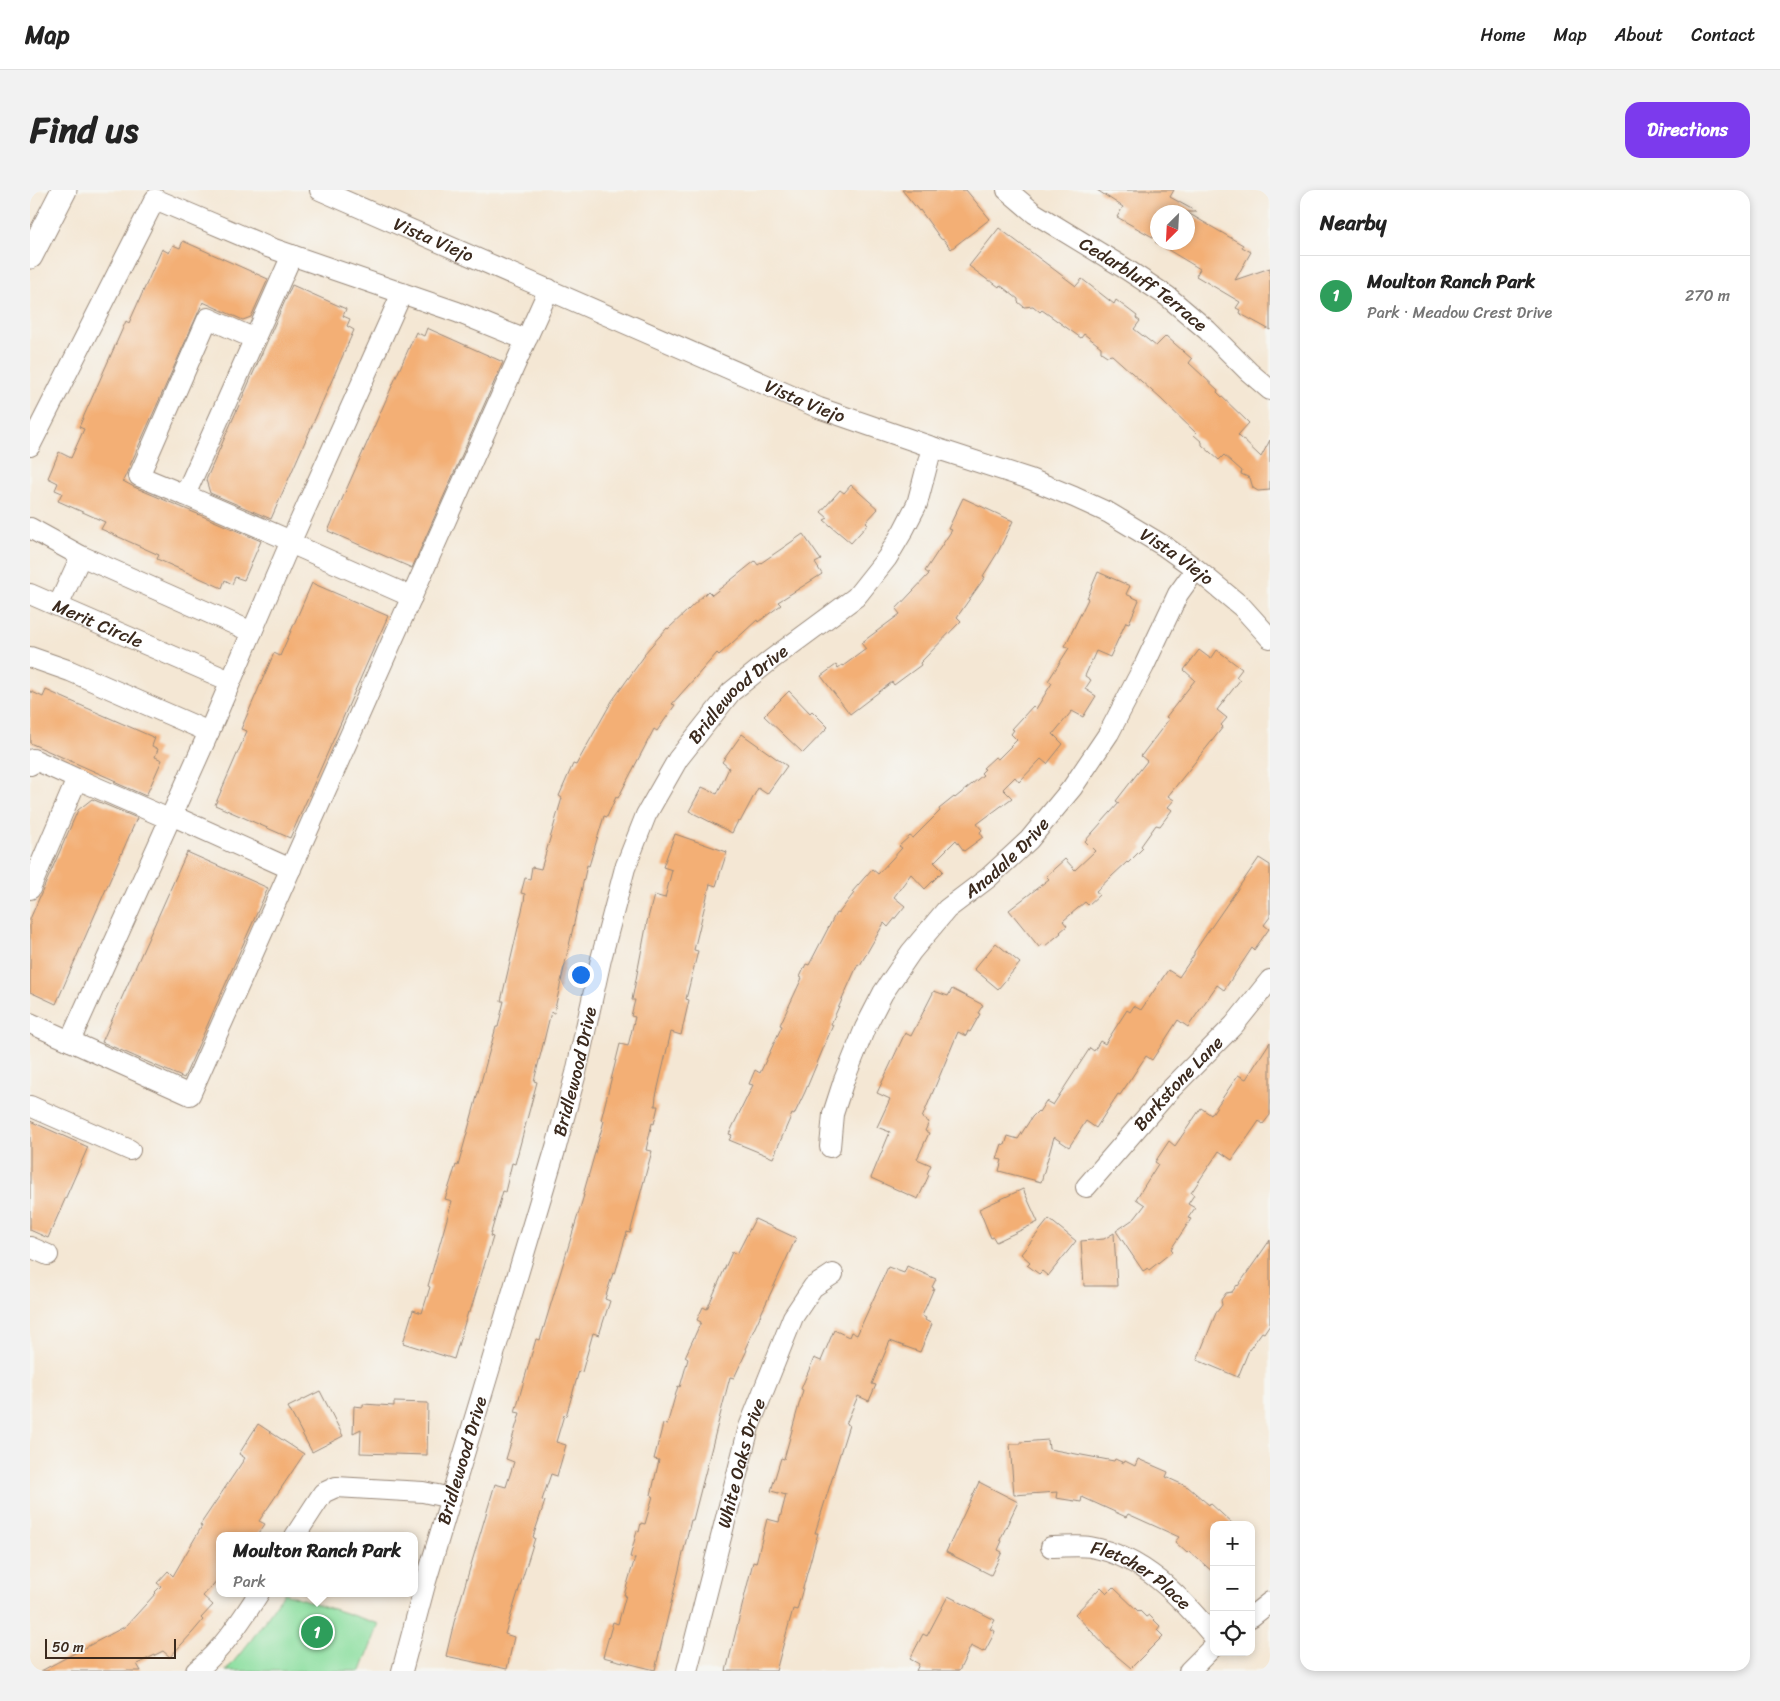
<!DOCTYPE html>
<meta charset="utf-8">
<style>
:root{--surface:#fff;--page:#f2f2f2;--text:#222;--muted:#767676;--line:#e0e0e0;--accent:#7c3aed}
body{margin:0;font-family:Sriracha,sans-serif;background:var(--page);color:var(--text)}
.controls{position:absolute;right:15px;bottom:15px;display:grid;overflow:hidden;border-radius:10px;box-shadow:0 2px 8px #0003}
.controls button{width:45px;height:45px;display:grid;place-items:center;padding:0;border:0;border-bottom:1px solid var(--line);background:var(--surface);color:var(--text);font:25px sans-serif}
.compass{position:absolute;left:1120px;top:15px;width:45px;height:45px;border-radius:50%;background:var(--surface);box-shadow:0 2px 8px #0003;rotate:204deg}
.scale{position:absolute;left:15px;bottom:12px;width:131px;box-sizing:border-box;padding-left:5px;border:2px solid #3b2a1e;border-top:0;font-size:14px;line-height:18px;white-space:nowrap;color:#3b2a1e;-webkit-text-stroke:4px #f6f6f2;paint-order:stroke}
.you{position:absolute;left:550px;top:784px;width:18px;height:18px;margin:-12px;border:4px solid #fff;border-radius:50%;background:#1a73e8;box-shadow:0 0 0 8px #1a73e833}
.badge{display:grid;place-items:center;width:32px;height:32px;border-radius:50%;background:var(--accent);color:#fff;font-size:16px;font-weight:700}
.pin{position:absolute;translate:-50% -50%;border:2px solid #fff;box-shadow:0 1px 5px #0006}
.popup{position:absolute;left:186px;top:1342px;width:202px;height:65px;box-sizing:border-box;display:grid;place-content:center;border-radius:10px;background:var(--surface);filter:drop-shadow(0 1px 4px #0005);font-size:16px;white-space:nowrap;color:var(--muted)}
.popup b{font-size:19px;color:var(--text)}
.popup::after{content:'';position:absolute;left:50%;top:100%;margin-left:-10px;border:10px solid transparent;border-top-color:var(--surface)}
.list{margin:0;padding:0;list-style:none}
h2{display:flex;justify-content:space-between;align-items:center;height:65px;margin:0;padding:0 20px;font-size:21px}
h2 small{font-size:16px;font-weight:400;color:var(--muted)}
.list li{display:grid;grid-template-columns:32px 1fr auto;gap:15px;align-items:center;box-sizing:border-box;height:80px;padding:0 20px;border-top:1px solid var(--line)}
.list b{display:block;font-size:19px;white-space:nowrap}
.list p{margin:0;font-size:16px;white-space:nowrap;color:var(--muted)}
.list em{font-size:16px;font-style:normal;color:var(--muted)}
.icon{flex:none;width:28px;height:28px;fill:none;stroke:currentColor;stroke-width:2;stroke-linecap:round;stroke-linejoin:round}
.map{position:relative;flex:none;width:1240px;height:1481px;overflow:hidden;border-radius:15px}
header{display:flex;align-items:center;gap:30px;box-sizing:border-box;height:70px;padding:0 25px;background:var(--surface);border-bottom:1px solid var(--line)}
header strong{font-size:24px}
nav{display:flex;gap:28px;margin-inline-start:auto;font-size:18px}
.intro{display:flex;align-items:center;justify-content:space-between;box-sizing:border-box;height:120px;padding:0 30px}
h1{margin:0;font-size:35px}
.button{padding:12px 22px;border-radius:15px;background:var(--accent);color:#fff;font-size:18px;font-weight:700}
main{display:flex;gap:30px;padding:0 30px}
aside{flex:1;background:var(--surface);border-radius:15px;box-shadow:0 2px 8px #0003}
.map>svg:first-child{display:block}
.green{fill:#8ddfa0;stroke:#64845f}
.building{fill:#f3af74}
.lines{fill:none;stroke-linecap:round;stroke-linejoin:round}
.minor-casing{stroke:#988879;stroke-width:22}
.major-casing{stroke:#988879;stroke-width:27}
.minor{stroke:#fff;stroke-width:20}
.major{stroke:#fff;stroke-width:25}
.labels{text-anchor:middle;stroke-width:5;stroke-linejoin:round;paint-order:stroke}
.street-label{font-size:18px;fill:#3b2a1e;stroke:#f6f6f2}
</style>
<header>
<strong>Map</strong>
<nav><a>Home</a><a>Map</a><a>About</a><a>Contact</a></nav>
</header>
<div class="intro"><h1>Find us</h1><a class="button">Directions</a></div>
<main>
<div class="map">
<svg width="1240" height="1481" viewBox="0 0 1240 1481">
<rect width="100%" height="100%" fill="#f6f6f2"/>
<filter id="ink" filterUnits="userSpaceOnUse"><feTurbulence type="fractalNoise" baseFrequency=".02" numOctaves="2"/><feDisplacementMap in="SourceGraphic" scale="10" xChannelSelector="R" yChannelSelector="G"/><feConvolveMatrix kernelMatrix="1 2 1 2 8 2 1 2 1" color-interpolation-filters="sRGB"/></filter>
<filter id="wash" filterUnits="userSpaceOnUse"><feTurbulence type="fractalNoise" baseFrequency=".0096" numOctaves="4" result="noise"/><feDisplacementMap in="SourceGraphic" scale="20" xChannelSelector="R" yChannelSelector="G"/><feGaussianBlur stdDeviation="1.12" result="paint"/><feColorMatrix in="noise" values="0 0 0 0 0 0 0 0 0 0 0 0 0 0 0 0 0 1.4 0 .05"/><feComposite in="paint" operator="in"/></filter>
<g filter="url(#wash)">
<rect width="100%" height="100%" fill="#f4e7d4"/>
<path class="green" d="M 254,1403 L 349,1434 L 331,1481 L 196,1481 L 222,1449 Z"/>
<g id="blocks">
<path class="building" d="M 872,0 L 936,0 L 960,29 L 921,59 L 914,50 L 911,49 L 890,20 L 889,21 Z
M 1067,0 L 1144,0 L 1140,7 L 1167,22 L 1128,22 L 1128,50 L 1087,27 L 1093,17 Z
M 1158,23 L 1213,55 L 1212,57 L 1221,62 L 1205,90 L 1240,78 L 1240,140 L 1209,123 L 1210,120 L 1206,118 L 1210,112 L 1166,86 L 1170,79 L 1125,52 L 1158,52 Z
M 969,38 L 1046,96 L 1052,89 L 1084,114 L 1086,110 L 1107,126 L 1106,128 L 1110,131 L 1104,139 L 1126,156 L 1136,146 L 1162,169 L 1159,173 L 1188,200 L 1187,202 L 1219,233 L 1208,245 L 1231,267 L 1240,250 L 1240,300 L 1228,301 L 1223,298 L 1220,288 L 1211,284 L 1212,281 L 1194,265 L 1189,270 L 1172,255 L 1172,252 L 1164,245 L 1166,243 L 1131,209 L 1082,165 L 1077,166 L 1071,162 L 1071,157 L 1054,144 L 1051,148 L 1012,120 L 1010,122 L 1003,116 L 994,117 L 988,112 L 988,109 L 970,95 L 969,97 L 961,91 L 959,91 L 939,76 Z
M 153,51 L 238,89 L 221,127 L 213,130 L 173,112 L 93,291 L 104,297 L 231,351 L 214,390 L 205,387 L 202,394 L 195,390 L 192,398 L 127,369 L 129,365 L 71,339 L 75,332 L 28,311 L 32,303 L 25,300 L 28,293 L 18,288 L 29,262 L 41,268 L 54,239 L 49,237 L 96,131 L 99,133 L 132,59 L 139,63 L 143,55 L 150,58 Z
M 262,95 L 316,119 L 313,126 L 320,129 L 317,136 L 324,140 L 241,329 L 180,303 L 176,290 Z
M 397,138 L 473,172 L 382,378 L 298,341 L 386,142 L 394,146 Z
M 821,295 L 848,319 L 836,332 L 838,334 L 821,353 L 794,330 L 798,328 L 791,322 L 810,300 L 814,303 Z
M 933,308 L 983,331 L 968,362 L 953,386 L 955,387 L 927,427 L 931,431 L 890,473 L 891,475 L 864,495 L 862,492 L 820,524 L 791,486 L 806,475 L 808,478 L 812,475 L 813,476 L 836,459 L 831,453 L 870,424 L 866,419 L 899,384 L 895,381 L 922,340 L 918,339 Z
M 773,344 L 791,370 L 785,373 L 792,384 L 748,412 L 751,415 L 728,432 L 727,430 L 689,465 L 687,463 L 642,514 L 645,515 L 627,541 L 624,539 L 588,608 L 586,607 L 577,627 L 574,626 L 559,676 L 557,675 L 524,823 L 521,822 L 504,891 L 507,892 L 485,974 L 482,973 L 475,1002 L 473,1001 L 460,1046 L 463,1047 L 440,1122 L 438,1122 L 424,1169 L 373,1153 L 383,1120 L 392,1123 L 400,1097 L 398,1096 L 422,1011 L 415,1009 L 426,975 L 428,976 L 466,837 L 468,837 L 474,811 L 471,811 L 494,712 L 495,704 L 491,703 L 495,688 L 500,689 L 502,677 L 511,679 L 532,608 L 529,606 L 543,574 L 546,575 L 582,511 L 615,465 L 614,464 L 637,438 L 638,439 L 678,401 L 682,405 L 725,371 L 728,375 Z
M 1068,382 L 1100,396 L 1096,404 L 1109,410 L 1099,433 L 1096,432 L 1080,467 L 1066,461 L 1055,486 L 1061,490 L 1055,499 L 1066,506 L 1053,527 L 1042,521 L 1023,544 L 1033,554 L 1017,574 L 1011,569 L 989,592 L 985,587 L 973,599 L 982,608 L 947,634 L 952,640 L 950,642 L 953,647 L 934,661 L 926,650 L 904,672 L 913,681 L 895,699 L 881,684 L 864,707 L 875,716 L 858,737 L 854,733 L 830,775 L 828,774 L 801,834 L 803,835 L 775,902 L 764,925 L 762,924 L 743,968 L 699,950 L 702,945 L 699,944 L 723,895 L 719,894 L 725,880 L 730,883 L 752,836 L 750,835 L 772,788 L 770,787 L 776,774 L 779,775 L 806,723 L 808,724 L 824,703 L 822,702 L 842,679 L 848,684 L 872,658 L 869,656 L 880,646 L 883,648 L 910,621 L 909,619 L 924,607 L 925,608 L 953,585 L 951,583 L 955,579 L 953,578 L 965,567 L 968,569 L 987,550 L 981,544 L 984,540 L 982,539 L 1003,516 L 1006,519 L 1022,493 L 1018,491 L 1039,458 L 1035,456 L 1058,409 L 1057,408 Z
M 282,393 L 358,426 L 260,648 L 185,615 L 217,541 L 211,539 L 244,463 L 250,466 Z
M 1169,460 L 1181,469 L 1187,460 L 1212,479 L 1206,487 L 1210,490 L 1187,520 L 1197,528 L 1191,535 L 1193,537 L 1138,606 L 1144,610 L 1138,617 L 1142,620 L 1130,636 L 1126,635 L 1111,656 L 1113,658 L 1098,673 L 1097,672 L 1066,701 L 1069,705 L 1058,715 L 1055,712 L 1033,731 L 1037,736 L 1030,742 L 1031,743 L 1015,756 L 1013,754 L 1009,757 L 979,720 L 1019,689 L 1016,686 L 1035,669 L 1045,680 L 1065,661 L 1055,651 L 1089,613 L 1086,611 L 1117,571 L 1111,566 L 1139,529 L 1136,527 L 1165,490 L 1154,480 Z
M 16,500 L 125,548 L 122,556 L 128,559 L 125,567 L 132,570 L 116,606 L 84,592 L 86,591 L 0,553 L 0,501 L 13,507 Z
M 759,501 L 780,523 L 782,521 L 798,537 L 773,563 L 734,526 Z
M 712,544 L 757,576 L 737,604 L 728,598 L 710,632 L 708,631 L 702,643 L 659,621 L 672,597 L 687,604 L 699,578 L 692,572 Z
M 62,609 L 107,628 L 26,814 L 0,802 L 0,729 L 48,620 Z
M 645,644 L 697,662 L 686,696 L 680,694 L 664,760 L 668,761 L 656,809 L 659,810 L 651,845 L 641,842 L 626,906 L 625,916 L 628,916 L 624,934 L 622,933 L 616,960 L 622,961 L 609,1009 L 600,1043 L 597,1042 L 585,1084 L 583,1083 L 575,1109 L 580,1111 L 569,1145 L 563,1143 L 552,1182 L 549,1181 L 536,1226 L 534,1225 L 526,1252 L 536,1255 L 527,1286 L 521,1284 L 512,1310 L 515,1311 L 503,1347 L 505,1348 L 475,1444 L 484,1447 L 477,1479 L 416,1466 L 424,1432 L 465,1294 L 476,1297 L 484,1272 L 476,1269 L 490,1223 L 485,1222 L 506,1149 L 510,1150 L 554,1005 L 553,1005 L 574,931 L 571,930 L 590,854 L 598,856 L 605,827 L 601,826 L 605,810 L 602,810 L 617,732 L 624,705 L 635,708 L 642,680 L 633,677 Z
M 157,662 L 238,698 L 154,888 L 72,852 Z
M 1229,668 L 1240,675 L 1240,727 L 1234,735 L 1239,739 L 1224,760 L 1222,758 L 1194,800 L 1187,795 L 1158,837 L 1148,830 L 1122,870 L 1116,866 L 1090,905 L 1088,904 L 1066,938 L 1056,931 L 1039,957 L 1024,947 L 1011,992 L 969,981 L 972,970 L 967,969 L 972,954 L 975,955 L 978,946 L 988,949 L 1002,927 L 1008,921 L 1009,922 L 1016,911 L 1023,915 L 1060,858 L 1064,861 L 1070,851 L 1075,854 L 1097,820 L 1100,822 L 1104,816 L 1111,820 L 1138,780 L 1149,787 L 1164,765 L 1164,762 Z
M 966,753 L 990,773 L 968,799 L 944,779 Z
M 922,799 L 953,815 L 948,823 L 950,824 L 940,842 L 938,841 L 936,846 L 928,842 L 892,928 L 899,932 L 895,941 L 899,943 L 887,969 L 901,975 L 897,984 L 899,985 L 888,1009 L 841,988 L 860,942 L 847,937 L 860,909 L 847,903 L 875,843 L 881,846 L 904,801 L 918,806 Z
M 1240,852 L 1240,925 L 1233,934 L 1229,931 L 1202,970 L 1189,961 L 1161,1003 L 1164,1005 L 1158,1014 L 1165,1018 L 1158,1028 L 1161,1029 L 1141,1059 L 1143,1061 L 1119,1080 L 1118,1078 L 1113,1081 L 1086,1041 L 1105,1028 L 1115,1015 L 1106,1009 L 1128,974 L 1125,972 L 1139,951 L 1145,956 L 1171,918 L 1181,925 L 1208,885 L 1216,889 Z
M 0,931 L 58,957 L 18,1048 L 0,1040 Z
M 993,999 L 1008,1032 L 966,1052 L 963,1047 L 961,1048 L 949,1019 Z
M 725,1029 L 766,1048 L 715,1159 L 717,1160 L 704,1188 L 700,1187 L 663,1330 L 661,1330 L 625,1480 L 573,1467 L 583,1432 L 588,1434 L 596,1405 L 594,1405 L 605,1368 L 600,1367 L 607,1341 L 609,1342 L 611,1333 L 615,1334 L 623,1306 L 621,1305 L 629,1270 L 624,1269 L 633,1234 L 637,1235 L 648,1196 L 650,1197 L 658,1169 L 655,1167 L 671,1132 L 667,1130 L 673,1117 L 677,1119 L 702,1062 L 707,1064 Z
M 1019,1029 L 1046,1051 L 1018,1086 L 1012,1081 L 1009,1084 L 997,1075 L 1000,1072 L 991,1064 Z
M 1084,1043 L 1087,1096 L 1054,1096 L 1051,1051 L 1074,1049 Z
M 1240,1050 L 1240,1134 L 1234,1143 L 1232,1142 L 1219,1160 L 1208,1187 L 1167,1170 L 1186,1123 L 1192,1115 L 1191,1110 L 1196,1103 L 1202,1102 L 1207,1095 L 1208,1096 Z
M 877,1076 L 906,1089 L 902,1097 L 904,1098 L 892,1126 L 896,1128 L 895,1130 L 902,1134 L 890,1162 L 860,1151 L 842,1194 L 846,1195 L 839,1211 L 828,1206 L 816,1234 L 819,1235 L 785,1343 L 788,1343 L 767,1420 L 763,1419 L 746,1481 L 696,1481 L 723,1372 L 726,1373 L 737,1329 L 749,1332 L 756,1305 L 741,1301 L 751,1268 L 754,1269 L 773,1200 L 771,1199 L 784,1168 L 791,1171 L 804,1140 L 819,1147 L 821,1142 L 827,1145 L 858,1077 L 874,1083 Z
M 290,1201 L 313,1246 L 282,1262 L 258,1217 Z
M 364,1212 L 398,1213 L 397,1265 L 330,1263 L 331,1239 L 323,1243 L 324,1216 L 333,1217 L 333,1214 L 364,1216 Z
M 228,1234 L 274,1264 L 229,1331 L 235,1334 L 227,1346 L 190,1346 L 190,1387 L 173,1406 L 183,1415 L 171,1428 L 173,1430 L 162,1443 L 140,1467 L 133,1461 L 107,1474 L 111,1481 L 11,1481 L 96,1436 L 126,1403 L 125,1402 L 131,1396 L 127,1393 L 138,1381 L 143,1386 L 172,1336 L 170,1335 L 215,1268 L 209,1264 Z
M 1018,1250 L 1019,1259 L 1084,1271 L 1085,1269 L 1094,1273 L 1095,1271 L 1105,1276 L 1108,1269 L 1138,1282 L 1136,1287 L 1158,1297 L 1179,1315 L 1180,1313 L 1204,1335 L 1184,1335 L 1184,1383 L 1159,1361 L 1157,1363 L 1145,1352 L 1149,1347 L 1098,1324 L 1096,1327 L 1052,1307 L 1051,1312 L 1026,1308 L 1027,1302 L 984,1305 L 980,1254 L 991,1254 L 991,1252 Z
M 949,1292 L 988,1312 L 970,1350 L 972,1351 L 968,1360 L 972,1362 L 961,1385 L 916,1362 Z
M 1071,1397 L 1077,1403 L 1083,1397 L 1108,1421 L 1109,1420 L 1116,1427 L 1119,1425 L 1130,1436 L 1127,1440 L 1133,1446 L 1101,1478 L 1076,1457 L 1045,1424 Z
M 918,1406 L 965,1430 L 960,1439 L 965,1441 L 964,1444 L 955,1461 L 953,1460 L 953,1462 L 941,1456 L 929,1481 L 886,1481 L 889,1474 L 880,1469 L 893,1444 L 897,1446 Z"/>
</g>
</g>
<g filter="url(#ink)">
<use href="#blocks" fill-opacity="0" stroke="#988879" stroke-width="1"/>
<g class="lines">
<defs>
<g id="minor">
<path id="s1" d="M 290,0 L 789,218 L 902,257 L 1000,289 L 1044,307 L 1079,323 L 1134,356 L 1166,379 L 1212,417 L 1240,448"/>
<path id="s2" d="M 977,0 L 1004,23 L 1096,79 L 1137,106 L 1177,140 L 1219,182 L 1240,200"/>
<path d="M 496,150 L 519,99"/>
<path d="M 0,256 L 125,9 L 238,57 L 427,122 L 496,150 L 160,905 L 0,833"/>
<path d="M 155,305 L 109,286 L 178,128 L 225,149"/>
<path d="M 0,338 L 51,366 L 222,442"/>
<path d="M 261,351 L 155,305 L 262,65"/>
<path d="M 260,353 L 382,407"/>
<path id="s3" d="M 0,404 L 200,491"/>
<path d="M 28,416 L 51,366"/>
<path d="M 0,467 L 40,481 L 179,542"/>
<path d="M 0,575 L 3,569 L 47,589"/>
<path d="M 141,625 L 261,679"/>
<path d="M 0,699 L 47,589 L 139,629"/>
<path d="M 40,851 L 179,542 L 261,351 L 372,103"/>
<path d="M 0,916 L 100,960"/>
<path id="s4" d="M 800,957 L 803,924 L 814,890 L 835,838 L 853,803 L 881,762 L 917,719 L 958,688 L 999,650 L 1042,598 L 1079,543 L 1114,476 L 1148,404 L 1166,379"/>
<path id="s5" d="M 1056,997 L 1139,901 L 1204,835 L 1240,790"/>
<path d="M 0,1057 L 18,1065"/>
<path d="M 265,1346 L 293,1303 L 306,1297 L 393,1302 L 421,1308"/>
<path id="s6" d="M 1021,1357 C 1034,1357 1048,1355 1060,1357 C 1113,1366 1151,1407 1184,1447"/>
<path d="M 1221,1427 L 1240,1412"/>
<path d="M 166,1481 C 192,1460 211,1431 229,1403"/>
<path id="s7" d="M 372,1481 L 396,1391 L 526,957 L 546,883 L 571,769 L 595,678 L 616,625 L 648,569 L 701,502 L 742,469 L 826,407 L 857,368 L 873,341 L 887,314 L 902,257"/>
<path id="s8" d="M 657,1481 L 719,1237 L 763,1127 L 783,1097 L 803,1084"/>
<path d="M 1159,1481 L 1184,1456"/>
</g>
<path id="major" d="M 0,66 L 34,0"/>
</defs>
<use href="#minor" class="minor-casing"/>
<use href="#major" class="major-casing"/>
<use href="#minor" class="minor"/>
<use href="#major" class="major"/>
</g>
</g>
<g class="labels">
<g class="street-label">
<text dy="6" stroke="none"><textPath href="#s1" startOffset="124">Vista Viejo</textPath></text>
<text dy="6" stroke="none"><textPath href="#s2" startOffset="166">Cedarbluff Terrace</textPath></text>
<text dy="6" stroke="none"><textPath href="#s1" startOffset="529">Vista Viejo</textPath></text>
<text dy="6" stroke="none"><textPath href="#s1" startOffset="934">Vista Viejo</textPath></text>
<text dy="6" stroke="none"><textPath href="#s3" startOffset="74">Merit Circle</textPath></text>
<text dy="6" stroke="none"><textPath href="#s7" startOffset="1044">Bridlewood Drive</textPath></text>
<text dy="6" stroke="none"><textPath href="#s4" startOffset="349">Anadale Drive</textPath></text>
<text dy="6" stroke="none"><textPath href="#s7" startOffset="624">Bridlewood Drive</textPath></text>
<text dy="6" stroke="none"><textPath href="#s5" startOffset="139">Barkstone Lane</textPath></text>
<text dy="6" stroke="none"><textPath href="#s7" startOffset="219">Bridlewood Drive</textPath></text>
<text dy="6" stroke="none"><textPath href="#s8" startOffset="215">White Oaks Drive</textPath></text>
<text dy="6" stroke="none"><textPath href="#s6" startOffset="98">Fletcher Place</textPath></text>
</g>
</g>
</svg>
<div class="controls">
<button>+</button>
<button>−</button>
<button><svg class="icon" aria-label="locate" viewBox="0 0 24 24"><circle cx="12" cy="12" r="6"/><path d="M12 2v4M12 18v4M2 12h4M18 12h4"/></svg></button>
</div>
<svg class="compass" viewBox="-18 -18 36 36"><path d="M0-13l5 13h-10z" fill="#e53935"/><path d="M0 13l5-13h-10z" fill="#767676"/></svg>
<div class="scale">50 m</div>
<div class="you"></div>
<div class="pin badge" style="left:287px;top:1442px;background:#2e9e5b">1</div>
<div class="popup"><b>Moulton Ranch Park</b>Park</div>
</div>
<aside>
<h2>Nearby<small></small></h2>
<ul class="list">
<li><span class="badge" style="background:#2e9e5b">1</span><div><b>Moulton Ranch Park</b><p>Park · Meadow Crest Drive</p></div><em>270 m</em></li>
</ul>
</aside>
</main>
